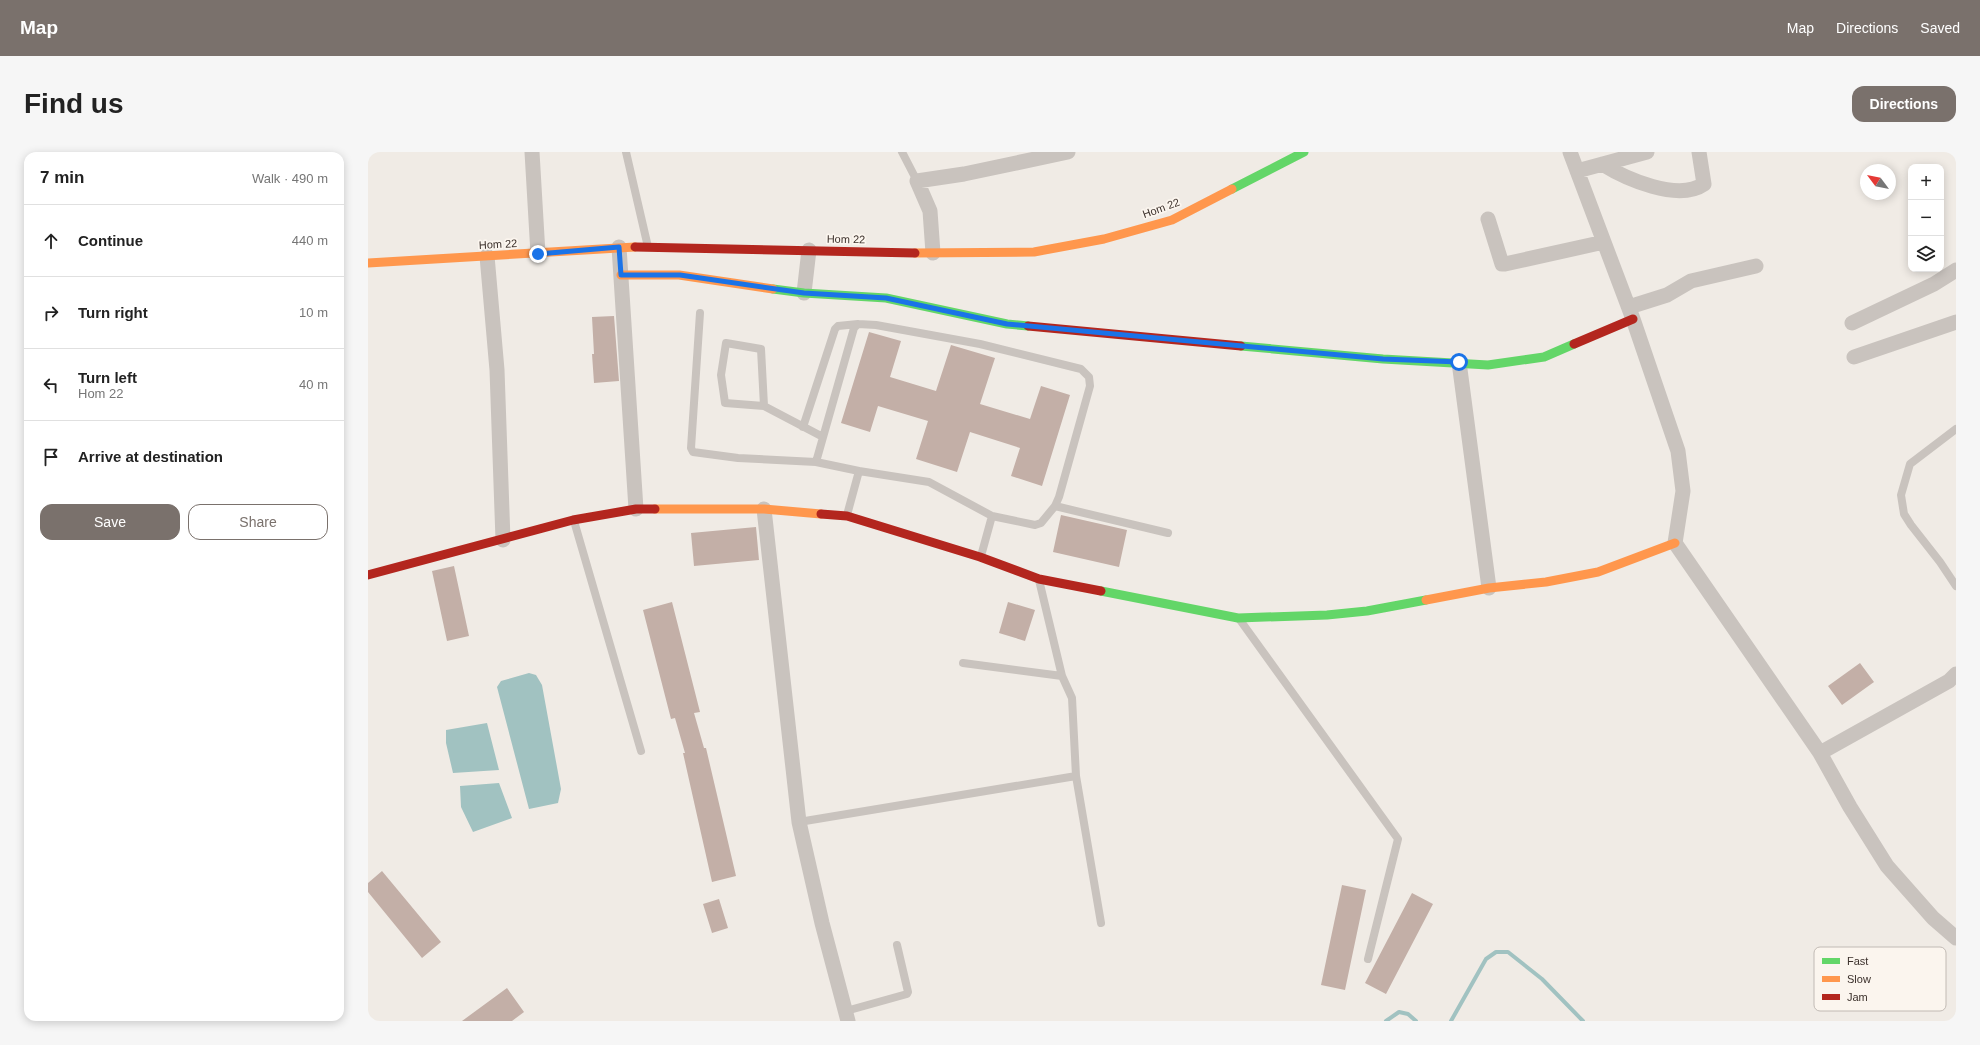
<!DOCTYPE html>
<meta charset="utf-8">
<style>
:root{--surface:#fff;--page:#f6f6f6;--text:#222;--muted:#767676;--line:#e0e0e0;--accent:#7a716c}
body{margin:0;font-family:Arial,sans-serif;background:var(--page);color:var(--text)}
.controls{position:absolute;right:12px;top:12px;display:grid;overflow:hidden;border-radius:8px;box-shadow:0 2px 10px #0003}
.controls button{width:36px;height:36px;display:grid;place-items:center;padding:0;border:0;border-bottom:1px solid var(--line);background:var(--surface);color:var(--text);font:20px sans-serif}
.compass{position:absolute;left:1492px;top:12px;width:36px;height:36px;border-radius:50%;background:var(--surface);box-shadow:0 2px 10px #0003;rotate:302deg}
.stop{position:absolute;width:12px;height:12px;margin:-9px;border:3px solid #1a73e8;border-radius:50%;background:#fff}
.stop.end{background:#1a73e8;border-color:#fff;box-shadow:0 1px 4px #0008}
.list{margin:0;padding:0;list-style:none}
h2{display:flex;justify-content:space-between;align-items:center;height:52px;margin:0;padding:0 16px;font-size:17px}
h2 small{font-size:13px;font-weight:400;color:var(--muted)}
.list li{display:grid;grid-template-columns:26px 1fr auto;gap:12px;align-items:center;box-sizing:border-box;height:72px;padding:0 16px;border-top:1px solid var(--line)}
.list b{display:block;font-size:15px;white-space:nowrap}
.list p{margin:0;font-size:13px;white-space:nowrap;color:var(--muted)}
.list em{font-size:13px;font-style:normal;color:var(--muted)}
.actions{display:flex;gap:8px;padding:12px 16px}
.actions a{flex:1;padding:9px 0;border:1px solid var(--accent);border-radius:12px;text-align:center;font-size:14px;color:var(--accent)}
.actions .main{background:var(--accent);color:#fff}
.icon{flex:none;width:22px;height:22px;fill:none;stroke:currentColor;stroke-width:2;stroke-linecap:round;stroke-linejoin:round}
.map{position:relative;flex:none;width:1588px;height:869px;overflow:hidden;border-radius:12px}
header{display:flex;align-items:center;gap:24px;box-sizing:border-box;height:56px;padding:0 20px;background:var(--accent);color:#fff}
header strong{font-size:19px}
nav{display:flex;gap:22px;margin-inline-start:auto;font-size:14px}
.intro{display:flex;align-items:center;justify-content:space-between;box-sizing:border-box;height:96px;padding:0 24px}
h1{margin:0;font-size:28px}
.button{padding:10px 18px;border-radius:12px;background:var(--accent);color:#fff;font-size:14px;font-weight:700}
main{display:flex;gap:24px;padding:0 24px}
aside{flex:1;background:var(--surface);border-radius:12px;box-shadow:0 2px 10px #0003}
.map>svg:first-child{display:block}
.water{fill:#a1c2c1}
.lines{fill:none;stroke-linecap:round;stroke-linejoin:round}
.stream{stroke:#a1c2c1;stroke-width:4}
.building{fill:#c3afa7}
.lane{stroke:#c9c3be;stroke-width:8}
.street{stroke:#c9c3be;stroke-width:15}
.fast{stroke:#63d668;stroke-width:9}
.slow{stroke:#ff974d;stroke-width:9}
.jam{stroke:#b3261e;stroke-width:9}
.route{stroke:#1a73e8;stroke-width:5}
.labels{text-anchor:middle;stroke-width:3.5;stroke-linejoin:round;paint-order:stroke}
.street-label{font-size:11px;fill:#3b302b;stroke:#fbf5ee}
.key{fill:#fbf5ee;stroke:#c1bab4;stroke-width:1}
.key-label{font-size:11px;fill:#3b302b}
</style>
<header>
<strong>Map</strong>
<nav><a>Map</a><a>Directions</a><a>Saved</a></nav>
</header>
<div class="intro"><h1>Find us</h1><a class="button">Directions</a></div>
<main>
<aside>
<h2>7 min<small>Walk · 490 m</small></h2>
<ul class="list">
<li><svg class="icon" aria-label="ahead" viewBox="0 0 24 24"><path d="M12 20V5M6 11l6-6 6 6"/></svg><div><b>Continue</b></div><em>440 m</em></li>
<li><svg class="icon" aria-label="right" viewBox="0 0 24 24"><path d="M7 20v-9h11M14 6l5 5-5 5"/></svg><div><b>Turn right</b></div><em>10 m</em></li>
<li><svg class="icon" aria-label="left" viewBox="0 0 24 24"><path d="M17 20v-9H6M10 6l-5 5 5 5"/></svg><div><b>Turn left</b><p>Hom 22</p></div><em>40 m</em></li>
<li><svg class="icon" aria-label="arrive" viewBox="0 0 24 24"><path d="M6 21V4h12l-3 4 3 4H6"/></svg><div><b>Arrive at destination</b></div></li>
</ul>
<div class="actions"><a class="main">Save</a><a>Share</a></div>
</aside>
<div class="map">
<svg width="1588" height="869" viewBox="0 0 1588 869">
<rect width="100%" height="100%" fill="#f0ebe5"/>
<path class="water" d="M 161,521 L 168,523 L 174,533 L 193,637 L 190,651 L 161,657 L 129,535 L 133,529 Z
M 119,571 L 131,618 L 85,621 L 78,591 L 78,578 Z
M 131,631 L 144,666 L 105,680 L 93,655 L 92,634 Z"/>
<g class="lines">
<path class="stream" d="M 1018,869 L 1031,860 L 1040,862 L 1048,869
M 1083,869 L 1118,807 L 1128,800 L 1140,800 L 1174,827 L 1215,869"/>
</g>
<path class="building" d="M 246,164 L 251,229 L 226,231 L 224,202 L 226,202 L 224,165 Z
M 501,180 L 533,189 L 522,225 L 568,239 L 583,193 L 627,206 L 612,252 L 662,267 L 673,234 L 702,243 L 674,334 L 643,324 L 652,296 L 602,280 L 589,320 L 548,307 L 560,269 L 510,254 L 502,280 L 473,271 Z
M 693,363 L 759,378 L 751,415 L 685,400 Z
M 388,375 L 391,408 L 326,414 L 323,381 Z
M 86,414 L 101,484 L 79,489 L 64,419 Z
M 304,450 L 332,560 L 326,561 L 336,596 L 338,596 L 368,724 L 344,730 L 315,601 L 317,601 L 307,566 L 303,567 L 275,458 Z
M 640,450 L 667,458 L 657,489 L 631,481 Z
M 1492,511 L 1506,530 L 1474,553 L 1460,534 Z
M 14,719 L 73,790 L 54,806 L 0,740 L 0,731 Z
M 974,733 L 998,738 L 977,838 L 953,833 Z
M 1044,741 L 1065,752 L 1018,842 L 997,831 Z
M 351,747 L 360,776 L 344,781 L 335,752 Z
M 139,836 L 156,860 L 144,869 L 94,869 Z"/>
<g class="lines">
<path class="lane" d="M 258,0 L 280,95
M 534,0 L 549,29
M 332,161 L 323,296 L 325,300 L 370,306 L 448,310
M 396,254 L 357,251 L 353,223 L 358,191 L 393,197 L 396,254 L 455,285
M 435,275 L 467,177 L 470,174 L 490,172
M 1588,277 L 1542,312 L 1533,343 L 1536,362 L 1543,373 L 1572,410 L 1588,434
M 491,319 L 448,310 L 486,176 L 490,172 L 508,173 L 612,192 L 713,217 L 721,225 L 722,234 L 691,345 L 687,354 L 673,371 L 667,373 L 624,364
M 687,354 L 800,381
M 479,363 L 491,319 L 561,330 L 624,364 L 613,404
M 206,369 L 273,599
M 671,428 L 694,524 L 704,546 L 708,624 L 733,771
M 872,468 L 1030,687 L 1000,807
M 595,511 L 694,524
M 431,670 L 708,624
M 478,859 L 539,842 L 540,840 L 529,793"/>
<path class="street" d="M 164,0 L 170,102
M 1202,0 L 1265,167 L 1310,299 L 1315,339 L 1307,391 L 1452,601 L 1482,655 L 1519,714 L 1565,766 L 1588,786
M 1234,12 C 1258,27 1310,50 1336,32 L 1331,0
M 1209,19 L 1279,0
M 1120,67 L 1134,112 L 1137,112 L 1236,90
M 251,95 L 268,357
M 565,101 L 562,59 L 549,29 L 596,22 L 700,0
M 119,104 L 129,218 L 135,388
M 436,141 L 441,98
M 1261,155 L 1299,143 L 1323,129 L 1388,114
M 1484,171 L 1566,132 L 1588,118
M 1486,205 L 1588,170
M 1091,210 L 1121,436
M 396,357 L 431,670 L 454,771 L 480,869
M 1452,601 L 1581,529 L 1588,522"/>
<path class="fast" d="M 864,37 L 936,0
M 405,137 L 436,141 L 518,146 L 639,172 L 660,174
M 873,194 L 1015,207 L 1120,213 L 1176,205 L 1206,192
M 733,439 L 870,466 L 959,463 L 999,459 L 1058,448"/>
<path class="slow" d="M 547,101 L 666,100 L 736,87 L 804,68 L 864,37
M 0,111 L 267,95
M 253,123 L 311,123 L 405,137
M 287,357 L 396,357 L 453,362
M 1058,448 L 1121,436 L 1178,430 L 1230,420 L 1307,391"/>
<path class="jam" d="M 267,95 L 547,101
M 660,174 L 873,194
M 1206,192 L 1265,167
M 453,362 L 479,364 L 612,405 L 671,427 L 733,439
M 0,423 L 205,368 L 268,357 L 287,357"/>
</g>
<g class="lines">
<path class="route" d="M 170,102 L 251,95 L 253,123 L 312,123 L 436,141 L 518,146 L 639,172 L 1015,207 L 1091,210"/>
</g>
<g class="labels">
<g class="street-label">
<text transform="translate(793 56) rotate(-20)" y="4">Hom 22</text>
<text transform="translate(478 87) rotate(1)" y="4">Hom 22</text>
<text transform="translate(130 92) rotate(-3)" y="4">Hom 22</text>
</g>
</g>
<rect x="1446" y="795" width="132" height="64" rx="6" class="key"/>
<rect x="1454" y="806" width="18" height="6" fill="#63d668"/>
<rect x="1454" y="824" width="18" height="6" fill="#ff974d"/>
<rect x="1454" y="842" width="18" height="6" fill="#b3261e"/>
<g class="key-label">
<text x="1479" y="813">Fast</text>
<text x="1479" y="831">Slow</text>
<text x="1479" y="849">Jam</text>
</g>
</svg>
<div class="controls">
<button>+</button>
<button>−</button>
<button><svg class="icon" aria-label="layers" viewBox="0 0 24 24"><path d="M12 4l9 5-9 5-9-5zM3 14l9 5 9-5"/></svg></button>
</div>
<svg class="compass" viewBox="-18 -18 36 36"><path d="M0-13l5 13h-10z" fill="#e53935"/><path d="M0 13l5-13h-10z" fill="#767676"/></svg>
<div class="stop" style="left:1091px;top:210px"></div>
<div class="stop end" style="left:170px;top:102px"></div>
</div>
</main>
